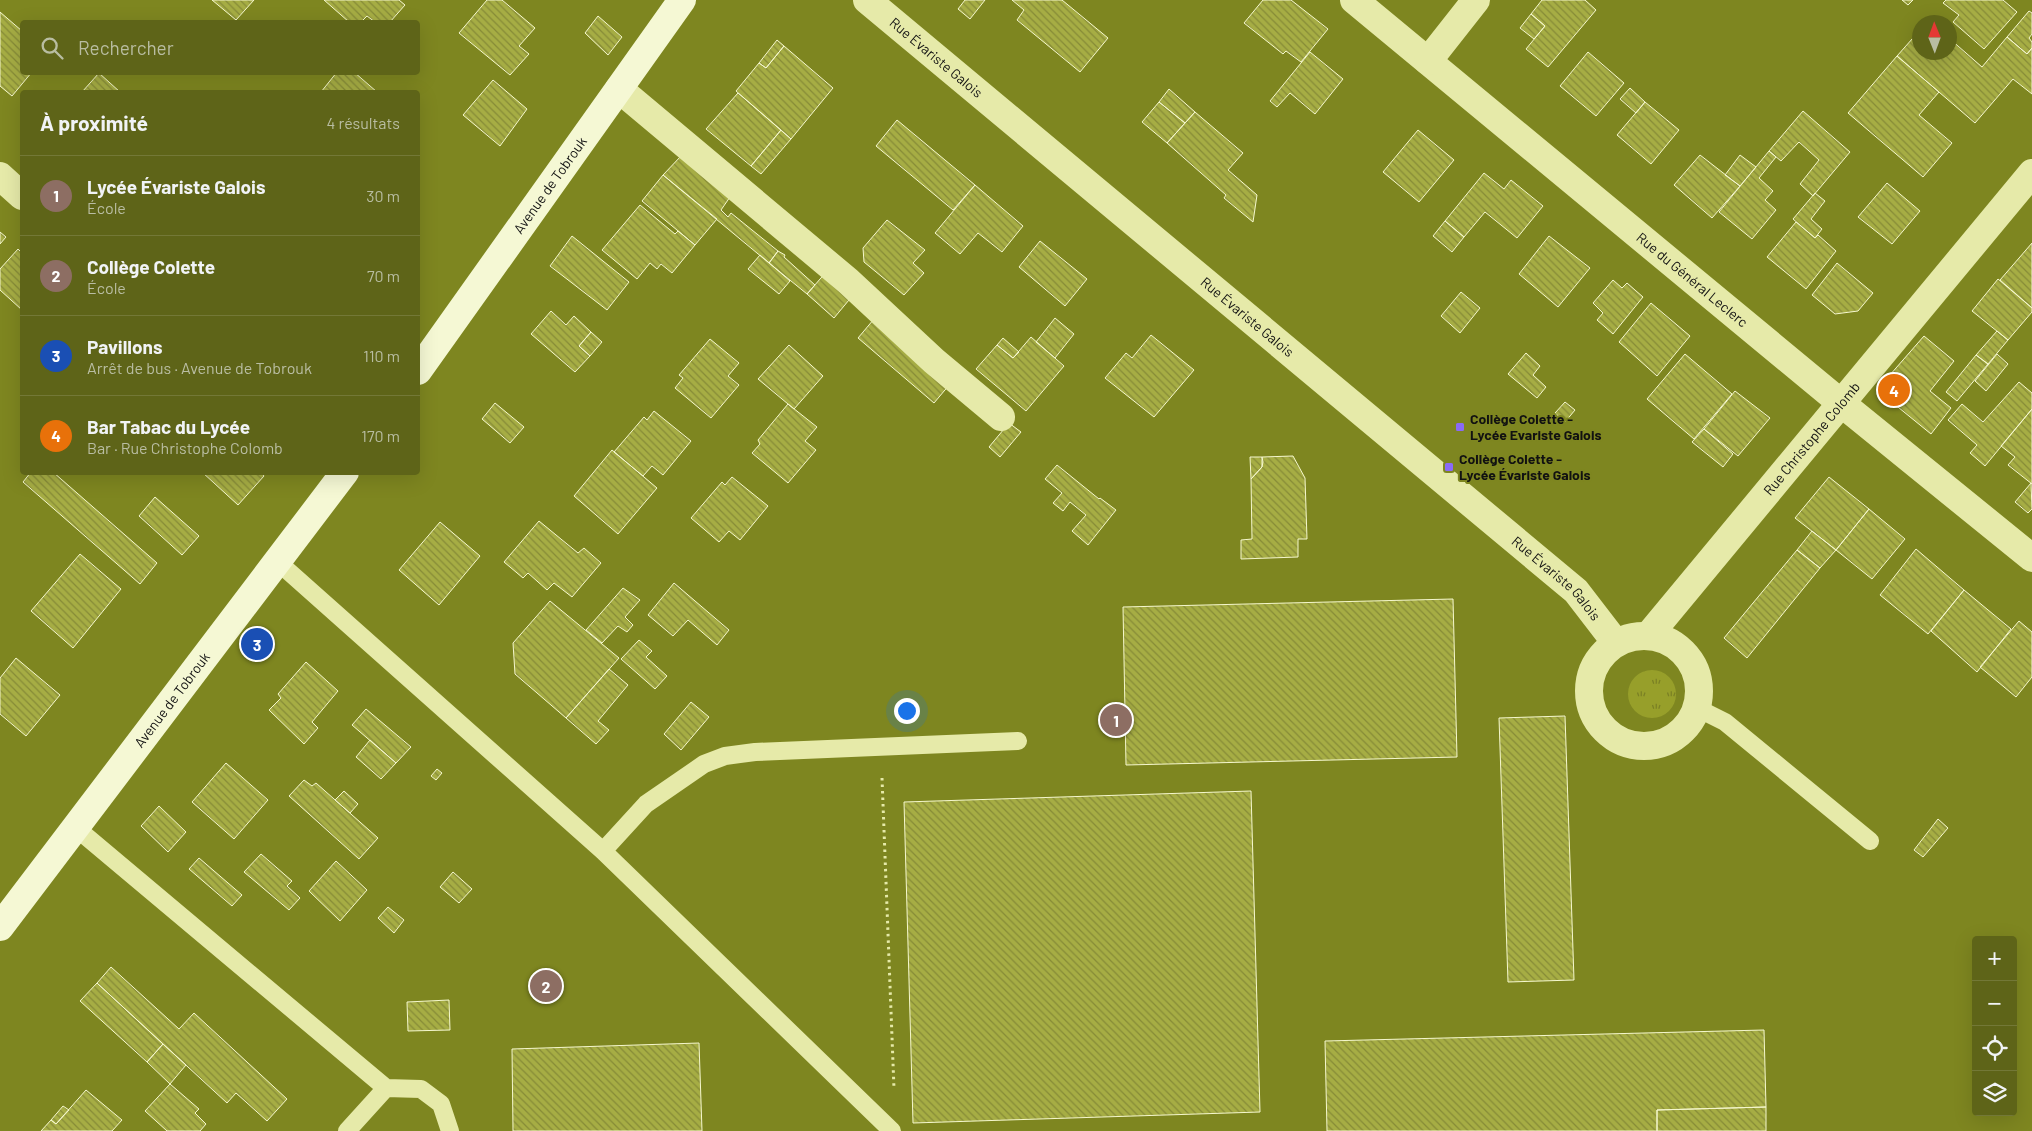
<!DOCTYPE html>
<html lang="fr">
<meta charset="utf-8">
<style>
:root{--surface:#5e6418;--page:#676d25;--text:#f1f3f6;--muted:#b9bda2;--line:#737837;--accent:#eead8d}
body{margin:0;font-family:Barlow,sans-serif;background:var(--page);color:var(--text)}
.controls{position:absolute;right:15px;bottom:15px;display:grid;overflow:hidden;border-radius:5px;box-shadow:0 5px 20px #0002}
.controls button{width:45px;height:45px;display:grid;place-items:center;padding:0;border:0;border-bottom:1px solid var(--line);background:var(--surface);color:var(--text);font:25px sans-serif}
.compass{position:absolute;left:1912px;top:15px;width:45px;height:45px;border-radius:50%;background:var(--surface);box-shadow:0 5px 20px #0002;rotate:359deg}
.you{position:absolute;left:906px;top:710px;width:18px;height:18px;margin:-12px;border:4px solid #fff;border-radius:50%;background:#1a73e8;box-shadow:0 0 0 8px #1a73e833}
.badge{display:grid;place-items:center;width:32px;height:32px;border-radius:50%;background:var(--accent);color:#fff;font-size:16px;font-weight:700}
.pin{position:absolute;translate:-50% -50%;border:2px solid #fff;box-shadow:0 1px 5px #0006}
.list{margin:0;padding:0;list-style:none}
h2{display:flex;justify-content:space-between;align-items:center;height:65px;margin:0;padding:0 20px;font-size:21px}
h2 small{font-size:16px;font-weight:400;color:var(--muted)}
.list li{display:grid;grid-template-columns:32px 1fr auto;gap:15px;align-items:center;box-sizing:border-box;height:80px;padding:0 20px;border-top:1px solid var(--line)}
.list b{display:block;font-size:19px;white-space:nowrap}
.list p{margin:0;font-size:16px;white-space:nowrap;color:var(--muted)}
.list em{font-size:16px;font-style:normal;color:var(--muted)}
.icon{flex:none;width:28px;height:28px;fill:none;stroke:currentColor;stroke-width:2;stroke-linecap:round;stroke-linejoin:round}
.map{position:relative;flex:none;width:2032px;height:1131px;overflow:hidden}
.search{position:absolute;background:var(--surface);box-shadow:0 5px 20px #0002;left:20px;top:20px;width:400px;height:55px;display:flex;align-items:center;gap:12px;box-sizing:border-box;padding:0 18px;border-radius:5px;color:var(--muted);font-size:19px}
.panel{position:absolute;background:var(--surface);box-shadow:0 5px 20px #0002;left:20px;top:90px;width:400px;height:385px;border-radius:5px}
.map>svg:first-child{display:block}
.grass{fill:url(#grass-tufts)}
.building{fill:url(#building-back-hatch);stroke:#f5f7ce}
.lines{fill:none;stroke-linecap:round;stroke-linejoin:round}
.path{stroke:#e6eaa9;stroke-width:3;stroke-dasharray:2.5 4;stroke-linecap:butt}
.lane{stroke:#e6eaa9;stroke-width:18}
.street{stroke:#e6eaa9;stroke-width:28}
.secondary{stroke:#f5f8d4;stroke-width:28}
.poi-dot{fill:#8a6af7;stroke:#7e8620;stroke-width:2}
.labels{text-anchor:middle;stroke-width:4;stroke-linejoin:round;paint-order:stroke}
.street-label{font-size:14px;fill:#111;stroke:#7e8620}
.poi-label{font-size:14px;font-weight:bold;fill:#111;stroke:#7e8620;text-anchor:start}
</style>
<div class="map">
<svg width="2032" height="1131" viewBox="0 0 2032 1131">
<defs>
<pattern id="grass-tufts" width="24" height="20" patternUnits="userSpaceOnUse" patternTransform="scale(1.25)"><rect width="24" height="20" fill="#979f2a"/><path d="M3 7l-1-3M5 7V3M7 7l1-3M15 17l-1-3M17 17v-4M19 17l1-3" fill="none" stroke="#7a8023"/></pattern>
<pattern id="building-back-hatch" width="6" height="6" patternUnits="userSpaceOnUse" patternTransform="scale(1.25)"><rect width="6" height="6" fill="#a6ad44"/><path d="M-1 5l2 2M0 0l6 6M5-1l2 2" fill="none" stroke="#868b37"/></pattern>
</defs>
<rect width="100%" height="100%" fill="#7e8620"/>
<path class="grass" d="M1628 694a24 24 0 1 1 48 0a24 24 0 1 1-48 0Z"/>
<path class="building" d="M 212,0 L 254,0 L 236,20 Z
M 324,0 L 399,0 L 405,5 L 390,22 L 375,22 L 367,16 L 361,22 L 349,22 Z
M 487,0 L 502,0 L 535,28 L 519,46 L 529,54 L 510,75 L 459,33 Z
M 965,0 L 985,0 L 970,19 L 958,9 Z
M 1012,0 L 1062,0 L 1108,38 L 1080,72 L 1017,20 L 1024,10 Z
M 1263,0 L 1291,0 L 1328,29 L 1301,62 L 1286,51 L 1283,54 L 1244,23 Z
M 1542,0 L 1585,0 L 1596,10 L 1548,67 L 1526,49 L 1545,26 L 1531,14 Z
M 1902,0 L 1913,0 L 1908,5 Z
M 1946,0 L 2003,0 L 2017,12 L 1984,49 L 1953,22 L 1959,15 L 1943,3 Z
M 2029,11 L 2032,13 L 2032,34 L 2029,38 L 2032,42 L 2032,48 L 2027,54 L 2007,37 Z
M 0,12 L 22,31 L 22,72 L 32,72 L 12,96 L 0,86 Z
M 1531,14 L 1545,26 L 1534,39 L 1520,28 Z
M 598,16 L 622,37 L 608,55 L 585,33 Z
M 1920,30 L 1920,52 L 1950,52 L 1950,39 L 1982,67 L 2007,37 L 2027,54 L 2032,48 L 2032,94 L 2013,79 L 1975,123 L 1897,56 Z
M 777,40 L 784,46 L 766,68 L 759,63 Z
M 784,46 L 833,88 L 791,139 L 736,91 L 759,63 L 766,68 Z
M 1310,52 L 1343,79 L 1315,114 L 1290,93 L 1277,107 L 1270,101 Z
M 1588,52 L 1624,83 L 1596,116 L 1560,86 Z
M 1897,56 L 1939,92 L 1919,115 L 1952,143 L 1923,177 L 1848,113 Z
M 337,72 L 354,72 L 377,92 L 321,92 Z
M 99,73 L 120,92 L 82,92 Z
M 493,80 L 527,109 L 500,146 L 463,115 Z
M 1630,88 L 1645,102 L 1636,113 L 1620,99 Z
M 1169,89 L 1195,112 L 1185,123 L 1159,102 Z
M 738,93 L 781,130 L 751,166 L 706,129 Z
M 1159,102 L 1185,123 L 1167,143 L 1142,122 Z
M 1645,102 L 1679,130 L 1651,164 L 1617,135 Z
M 1803,111 L 1850,152 L 1813,196 L 1800,184 L 1819,160 L 1799,142 L 1781,161 L 1769,151 Z
M 1195,112 L 1243,153 L 1228,170 L 1257,195 L 1253,222 L 1224,198 L 1226,195 L 1167,143 Z
M 897,120 L 975,185 L 953,210 L 876,146 Z
M 781,130 L 791,139 L 761,174 L 751,166 Z
M 1418,130 L 1454,160 L 1419,202 L 1383,172 Z
M 1769,151 L 1776,157 L 1759,178 L 1773,191 L 1765,200 L 1776,210 L 1752,239 L 1719,212 Z
M 1700,155 L 1740,186 L 1712,218 L 1674,185 Z
M 1740,155 L 1756,167 L 1740,186 L 1725,175 Z
M 681,156 L 730,197 L 721,210 L 728,217 L 731,213 L 778,251 L 769,263 L 663,175 Z
M 1484,173 L 1504,189 L 1511,180 L 1543,206 L 1517,238 L 1485,212 L 1464,237 L 1445,221 Z
M 663,175 L 717,219 L 695,245 L 642,201 Z
M 1887,183 L 1920,211 L 1892,244 L 1858,217 Z
M 975,185 L 1023,226 L 1002,252 L 978,233 L 960,254 L 935,233 Z
M 1815,193 L 1825,201 L 1811,219 L 1822,229 L 1815,238 L 1793,219 Z
M 640,205 L 675,234 L 678,231 L 695,245 L 672,273 L 661,264 L 657,269 L 650,263 L 637,279 L 602,250 Z
M 887,220 L 925,250 L 913,263 L 924,273 L 904,295 L 864,262 L 863,248 Z
M 1445,221 L 1464,237 L 1452,252 L 1433,236 Z
M 1796,222 L 1815,238 L 1818,235 L 1836,251 L 1806,289 L 1767,257 Z
M 0,232 L 6,237 L 0,244 Z
M 572,236 L 629,282 L 607,310 L 550,266 Z
M 1549,236 L 1590,268 L 1558,307 L 1519,274 Z
M 1040,241 L 1087,279 L 1065,306 L 1019,267 Z
M 2032,243 L 2032,308 L 2000,280 Z
M 18,249 L 22,253 L 22,310 L 0,290 L 0,269 Z
M 778,251 L 785,255 L 784,257 L 815,285 L 807,294 L 769,263 Z
M 760,255 L 790,281 L 779,294 L 748,269 Z
M 1837,263 L 1873,293 L 1858,311 L 1835,314 L 1812,295 Z
M 827,271 L 854,294 L 834,318 L 807,294 Z
M 1998,279 L 2032,308 L 2032,312 L 2008,340 L 1972,311 Z
M 1613,280 L 1622,288 L 1627,283 L 1643,297 L 1613,334 L 1597,320 L 1603,313 L 1593,303 Z
M 1461,292 L 1480,308 L 1460,333 L 1441,316 Z
M 1651,303 L 1690,336 L 1657,376 L 1619,342 Z
M 551,311 L 566,325 L 574,316 L 591,332 L 579,346 L 590,356 L 575,372 L 531,334 Z
M 1055,318 L 1074,334 L 1055,358 L 1036,342 Z
M 874,319 L 950,384 L 934,403 L 858,338 Z
M 1997,331 L 2008,340 L 1988,364 L 1976,355 Z
M 591,332 L 602,342 L 590,356 L 579,346 Z
M 1151,335 L 1194,370 L 1154,417 L 1105,378 L 1126,353 L 1132,358 Z
M 1924,336 L 1954,361 L 1930,391 L 1951,408 L 1931,434 L 1893,403 L 1889,376 Z
M 1031,337 L 1064,366 L 1026,411 L 976,369 L 997,345 L 1013,358 Z
M 1003,338 L 1019,352 L 1013,358 L 997,345 Z
M 710,339 L 739,363 L 728,376 L 739,385 L 711,418 L 675,388 L 683,378 L 679,375 Z
M 789,345 L 823,376 L 794,409 L 758,379 Z
M 1526,353 L 1540,366 L 1533,375 L 1546,387 L 1537,398 L 1508,374 Z
M 1685,354 L 1732,394 L 1694,439 L 1647,399 Z
M 1997,354 L 2008,364 L 1986,391 L 1975,381 Z
M 1976,355 L 1988,364 L 1957,401 L 1946,392 Z
M 2019,382 L 2032,393 L 2032,409 L 1985,466 L 1970,453 L 1977,445 L 1948,420 L 1962,404 L 1983,422 Z
M 1735,391 L 1770,418 L 1738,456 L 1704,429 Z
M 1565,402 L 1575,410 L 1565,422 L 1555,413 Z
M 495,403 L 524,427 L 510,443 L 482,419 Z
M 788,404 L 817,427 L 805,441 L 816,450 L 788,483 L 752,453 L 760,444 L 758,440 Z
M 2032,409 L 2032,484 L 2008,465 L 2015,457 L 2001,446 Z
M 654,411 L 691,441 L 663,475 L 652,466 L 643,476 L 614,452 L 644,417 L 647,420 Z
M 1009,423 L 1021,432 L 1000,457 L 989,447 Z
M 1704,429 L 1733,454 L 1723,467 L 1692,442 Z
M 612,450 L 657,488 L 618,534 L 574,496 Z
M 1293,456 L 1305,478 L 1307,539 L 1298,539 L 1298,557 L 1241,559 L 1241,540 L 1252,539 L 1251,479 L 1262,467 L 1262,457 Z
M 1250,457 L 1262,457 L 1263,462 L 1262,467 L 1251,479 Z
M 1057,465 L 1099,499 L 1100,498 L 1116,510 L 1088,545 L 1072,531 L 1086,515 L 1070,502 L 1063,511 L 1053,503 L 1062,493 L 1045,479 Z
M 31,472 L 53,472 L 157,563 L 140,584 L 23,482 Z
M 202,472 L 261,472 L 264,476 L 238,505 Z
M 732,477 L 768,506 L 740,540 L 729,531 L 719,542 L 691,518 L 722,482 L 725,485 Z
M 1829,477 L 1869,509 L 1836,550 L 1795,518 Z
M 2031,483 L 2032,509 L 2028,513 L 2015,502 Z
M 155,497 L 199,536 L 182,555 L 139,516 Z
M 1869,509 L 1905,539 L 1872,579 L 1836,550 Z
M 539,521 L 578,553 L 584,548 L 601,563 L 572,597 L 554,583 L 547,590 L 528,573 L 523,578 L 504,562 Z
M 440,522 L 480,556 L 439,605 L 399,570 Z
M 1812,531 L 1836,550 L 1820,568 L 1797,550 Z
M 1916,549 L 1964,590 L 1928,634 L 1880,595 Z
M 1797,550 L 1820,568 L 1747,658 L 1724,638 Z
M 80,554 L 121,589 L 73,648 L 31,611 Z
M 674,583 L 729,630 L 717,645 L 688,620 L 673,636 L 648,615 Z
M 623,588 L 640,600 L 625,617 L 633,625 L 627,632 L 618,626 L 602,643 L 586,630 Z
M 1964,590 L 2011,629 L 1977,672 L 1931,631 Z
M 1453,599 L 1457,757 L 1126,765 L 1123,607 Z
M 550,601 L 619,658 L 566,718 L 515,674 L 513,643 Z
M 2019,621 L 2032,632 L 2032,677 L 2016,697 L 1980,667 Z
M 639,640 L 652,651 L 646,657 L 667,676 L 655,689 L 621,659 Z
M 16,658 L 60,695 L 26,736 L 0,714 L 0,678 Z
M 306,662 L 338,691 L 312,722 L 318,728 L 304,744 L 269,710 L 281,698 L 278,694 Z
M 609,669 L 628,685 L 598,721 L 609,730 L 596,744 L 566,718 Z
M 691,702 L 709,717 L 681,750 L 664,734 Z
M 366,709 L 411,747 L 396,763 L 352,725 Z
M 1565,716 L 1574,980 L 1508,982 L 1499,718 Z
M 370,740 L 396,763 L 381,779 L 356,757 Z
M 226,763 L 268,800 L 234,839 L 192,802 Z
M 437,769 L 442,773 L 436,780 L 431,776 Z
M 304,780 L 312,786 L 316,783 L 378,838 L 359,859 L 289,796 Z
M 344,791 L 358,804 L 350,813 L 335,800 Z
M 1251,791 L 1260,1112 L 913,1123 L 904,802 Z
M 159,806 L 186,832 L 168,852 L 141,826 Z
M 1938,819 L 1948,828 L 1923,857 L 1914,850 Z
M 261,854 L 292,881 L 287,886 L 300,898 L 289,910 L 244,872 Z
M 199,858 L 242,895 L 232,906 L 189,869 Z
M 336,861 L 367,890 L 340,921 L 309,891 Z
M 453,872 L 472,889 L 459,903 L 440,887 Z
M 388,907 L 404,920 L 394,933 L 378,918 Z
M 111,967 L 179,1029 L 194,1013 L 287,1099 L 267,1121 L 236,1093 L 227,1103 L 97,983 Z
M 97,983 L 163,1044 L 147,1062 L 80,1001 Z
M 449,1000 L 450,1030 L 408,1031 L 407,1002 Z
M 1764,1030 L 1766,1107 L 1657,1110 L 1657,1131 L 1327,1131 L 1325,1041 Z
M 699,1043 L 702,1131 L 513,1131 L 512,1049 Z
M 163,1044 L 186,1065 L 170,1084 L 147,1062 Z
M 170,1084 L 199,1109 L 195,1113 L 206,1124 L 200,1131 L 167,1131 L 145,1111 Z
M 86,1090 L 122,1120 L 112,1131 L 41,1131 L 51,1120 L 56,1124 Z
M 63,1106 L 69,1110 L 56,1124 L 51,1120 Z
M 1766,1107 L 1766,1131 L 1657,1131 L 1657,1110 Z"/>
<g class="lines">
<path class="path" d="M 882,778 L 894,1089"/>
<path class="lane" d="M 278,562 L 603,851 L 892,1131
M 1697,708 L 1725,722 L 1870,841
M 75,827 L 386,1088
M 603,851 L 646,804 L 704,764 L 725,756 L 755,752 L 1018,741
M 347,1131 L 386,1088 L 421,1089 L 441,1104 L 450,1131"/>
<g class="street">
<path id="s1" d="M 867,0 L 1576,591 L 1616,643"/>
<path id="s2" d="M 1354,0 L 1841,403 L 2032,558"/>
<path d="M 1428,61 L 1476,0"/>
<path d="M 619,89 L 848,281 L 934,361 L 1001,417"/>
<path d="M 0,176 L 22,196"/>
<path id="s3" d="M 1649,635 L 2032,173"/>
<circle cx="1644" cy="691" r="55"/>
</g>
<g class="secondary">
<path id="s4" d="M 418,371 L 682,0"/>
<path id="s5" d="M 0,927 L 345,472"/>
</g>
</g>
<g class="poi-dot">
<rect x="1455" y="422" width="10" height="10" rx="2.5"/>
<rect x="1444" y="462" width="10" height="10" rx="2.5"/>
</g>
<g class="labels">
<g class="street-label">
<text dy="5" stroke="none"><textPath href="#s1" startOffset="90">Rue Évariste Galois</textPath></text>
<text dy="5" stroke="none"><textPath href="#s4" startOffset="228">Avenue de Tobrouk</textPath></text>
<text dy="5" stroke="none"><textPath href="#s2" startOffset="439">Rue du Général Leclerc</textPath></text>
<text dy="5" stroke="none"><textPath href="#s1" startOffset="495">Rue Évariste Galois</textPath></text>
<text dy="5" stroke="none"><textPath href="#s3" startOffset="255">Rue Christophe Colomb</textPath></text>
<text dy="5" stroke="none"><textPath href="#s1" startOffset="900">Rue Évariste Galois</textPath></text>
<text dy="5" stroke="none"><textPath href="#s5" startOffset="285">Avenue de Tobrouk</textPath></text>
</g>
<g class="poi-label">
<text x="1470" y="424">Collège Colette -<tspan x="1470" dy="16">Lycée Evariste Galois</tspan></text>
<text x="1459" y="464">Collège Colette -<tspan x="1459" dy="16">Lycée Évariste Galois</tspan></text>
</g>
</g>
</svg>
<div class="controls">
<button>+</button>
<button>−</button>
<button><svg class="icon" aria-label="locate" viewBox="0 0 24 24"><circle cx="12" cy="12" r="6"/><path d="M12 2v4M12 18v4M2 12h4M18 12h4"/></svg></button>
<button><svg class="icon" aria-label="layers" viewBox="0 0 24 24"><path d="M12 4l9 5-9 5-9-5zM3 14l9 5 9-5"/></svg></button>
</div>
<svg class="compass" viewBox="-18 -18 36 36"><path d="M0-13l5 13h-10z" fill="#e53935"/><path d="M0 13l5-13h-10z" fill="#b9bda2"/></svg>
<div class="you"></div>
<div class="pin badge" style="left:1116px;top:720px;background:#8d6e63">1</div>
<div class="pin badge" style="left:546px;top:986px;background:#8d6e63">2</div>
<div class="pin badge" style="left:257px;top:644px;background:#1a4fb4">3</div>
<div class="pin badge" style="left:1894px;top:390px;background:#e8710a">4</div>
<div class="search"><svg class="icon" aria-label="search" viewBox="0 0 24 24"><circle cx="10" cy="10" r="6"/><path d="M15 15l6 6"/></svg>Rechercher</div>
<section class="panel">
<h2>À proximité<small>4 résultats</small></h2>
<ul class="list">
<li><span class="badge" style="background:#8d6e63">1</span><div><b>Lycée Évariste Galois</b><p>École</p></div><em>30 m</em></li>
<li><span class="badge" style="background:#8d6e63">2</span><div><b>Collège Colette</b><p>École</p></div><em>70 m</em></li>
<li><span class="badge" style="background:#1a4fb4">3</span><div><b>Pavillons</b><p>Arrêt de bus · Avenue de Tobrouk</p></div><em>110 m</em></li>
<li><span class="badge" style="background:#e8710a">4</span><div><b>Bar Tabac du Lycée</b><p>Bar · Rue Christophe Colomb</p></div><em>170 m</em></li>
</ul>
</section>
</div>
